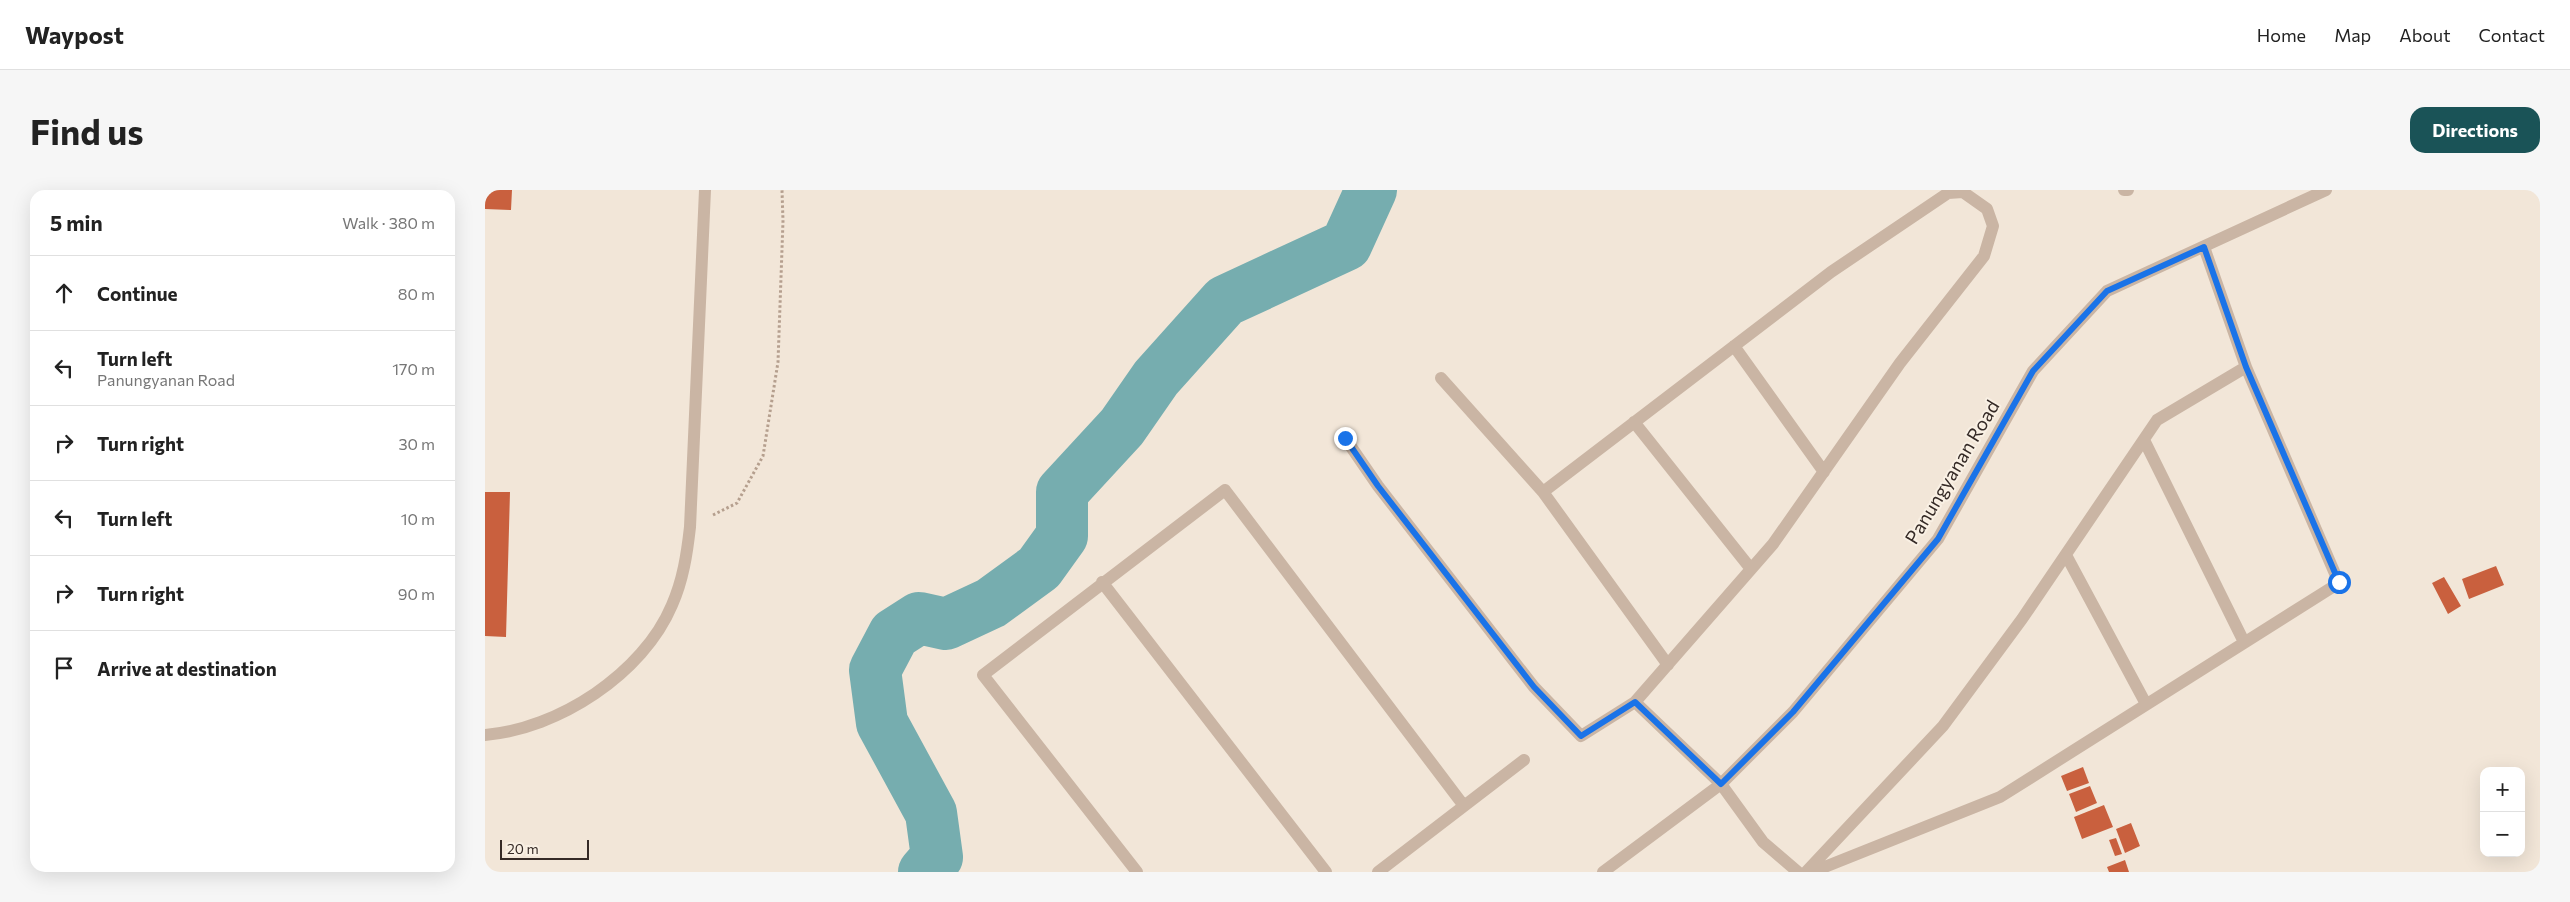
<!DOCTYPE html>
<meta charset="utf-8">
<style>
:root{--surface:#fff;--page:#f6f6f6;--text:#222;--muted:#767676;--line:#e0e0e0;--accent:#1a5357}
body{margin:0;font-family:Commissioner,sans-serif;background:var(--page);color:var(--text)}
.controls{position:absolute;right:15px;bottom:15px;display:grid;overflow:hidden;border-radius:10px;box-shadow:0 5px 20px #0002}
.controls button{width:45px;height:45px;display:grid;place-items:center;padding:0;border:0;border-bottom:1px solid var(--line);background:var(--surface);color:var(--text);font:25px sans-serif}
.scale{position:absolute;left:15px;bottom:12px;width:89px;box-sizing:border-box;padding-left:5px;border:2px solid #352a26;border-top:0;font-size:14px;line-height:18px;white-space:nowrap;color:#352a26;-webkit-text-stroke:4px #f9f0e4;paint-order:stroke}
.stop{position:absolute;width:15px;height:15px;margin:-11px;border:4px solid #1a73e8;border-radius:50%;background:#fff}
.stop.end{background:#1a73e8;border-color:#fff;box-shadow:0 1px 5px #0008}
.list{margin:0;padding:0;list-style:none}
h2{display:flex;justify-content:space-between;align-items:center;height:65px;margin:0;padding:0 20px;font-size:21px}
h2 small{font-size:16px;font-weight:400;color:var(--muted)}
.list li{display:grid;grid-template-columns:32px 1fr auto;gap:15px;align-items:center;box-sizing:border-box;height:75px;padding:0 20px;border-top:1px solid var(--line)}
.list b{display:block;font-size:19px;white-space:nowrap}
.list p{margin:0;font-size:16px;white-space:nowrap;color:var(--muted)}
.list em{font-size:16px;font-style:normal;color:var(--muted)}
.icon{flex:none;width:28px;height:28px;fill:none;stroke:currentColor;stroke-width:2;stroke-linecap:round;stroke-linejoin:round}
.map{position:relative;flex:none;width:2055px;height:682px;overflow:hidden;border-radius:15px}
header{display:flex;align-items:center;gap:30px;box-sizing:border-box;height:70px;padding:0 25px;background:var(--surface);border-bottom:1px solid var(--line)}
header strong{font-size:24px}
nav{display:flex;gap:28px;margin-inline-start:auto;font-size:18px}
.intro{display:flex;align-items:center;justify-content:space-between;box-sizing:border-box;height:120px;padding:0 30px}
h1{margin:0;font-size:35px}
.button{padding:12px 22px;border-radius:15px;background:var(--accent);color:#fff;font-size:18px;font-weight:700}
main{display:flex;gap:30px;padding:0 30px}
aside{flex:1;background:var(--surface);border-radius:15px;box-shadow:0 5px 20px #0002}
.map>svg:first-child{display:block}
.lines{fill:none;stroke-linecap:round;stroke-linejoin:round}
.river{stroke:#76adaf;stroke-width:52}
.building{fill:#c9603e}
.path{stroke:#b59f8e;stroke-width:3;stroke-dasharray:2.5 2.5;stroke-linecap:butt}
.minor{stroke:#cab5a4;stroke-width:12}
.tertiary{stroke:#cab5a4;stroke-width:12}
.route{stroke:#1a73e8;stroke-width:6}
.labels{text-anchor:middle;stroke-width:4;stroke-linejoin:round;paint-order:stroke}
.street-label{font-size:19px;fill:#352a26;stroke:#f9f0e4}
</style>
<header>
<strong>Waypost</strong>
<nav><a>Home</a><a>Map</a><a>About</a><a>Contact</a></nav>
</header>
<div class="intro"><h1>Find us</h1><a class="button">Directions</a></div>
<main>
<aside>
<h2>5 min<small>Walk · 380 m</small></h2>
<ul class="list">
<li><svg class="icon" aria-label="ahead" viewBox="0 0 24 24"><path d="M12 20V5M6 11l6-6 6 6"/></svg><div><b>Continue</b></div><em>80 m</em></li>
<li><svg class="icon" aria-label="left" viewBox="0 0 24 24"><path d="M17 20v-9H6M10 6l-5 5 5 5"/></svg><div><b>Turn left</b><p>Panungyanan Road</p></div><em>170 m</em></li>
<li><svg class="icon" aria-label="right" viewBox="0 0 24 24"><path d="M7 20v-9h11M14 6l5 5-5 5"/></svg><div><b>Turn right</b></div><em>30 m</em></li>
<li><svg class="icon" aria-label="left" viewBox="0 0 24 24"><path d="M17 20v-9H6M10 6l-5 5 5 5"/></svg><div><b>Turn left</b></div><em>10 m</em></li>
<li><svg class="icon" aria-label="right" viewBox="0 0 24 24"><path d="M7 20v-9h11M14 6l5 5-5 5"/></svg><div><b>Turn right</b></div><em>90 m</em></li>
<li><svg class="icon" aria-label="arrive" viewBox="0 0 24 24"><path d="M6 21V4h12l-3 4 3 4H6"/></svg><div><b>Arrive at destination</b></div></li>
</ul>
</aside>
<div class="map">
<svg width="2055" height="682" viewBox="0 0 2055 682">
<rect width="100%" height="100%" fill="#f2e6d8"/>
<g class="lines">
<path class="river" d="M 439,682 L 452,667 L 446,623 L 397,533 L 390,480 L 409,444 L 434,428 L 461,434 L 506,413 L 554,378 L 577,346 L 577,302 L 637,237 L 671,188 L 740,111 L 861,55 L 886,0"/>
</g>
<path class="building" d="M 0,0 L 27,0 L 26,20 L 0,19 Z
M 0,302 L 25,302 L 21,447 L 0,446 Z
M 2011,376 L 2019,395 L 1984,409 L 1977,389 Z
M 1959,387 L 1976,416 L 1963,424 L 1947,393 Z
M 1598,577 L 1604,593 L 1582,601 L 1576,586 Z
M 1605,596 L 1612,613 L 1591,622 L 1584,604 Z
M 1619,615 L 1628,637 L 1597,649 L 1589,627 Z
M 1646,633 L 1655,656 L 1640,663 L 1631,639 Z
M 1631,648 L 1637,664 L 1630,666 L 1624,650 Z
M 1640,670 L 1644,682 L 1624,682 L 1622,677 Z"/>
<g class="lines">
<path class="path" d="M 228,325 L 252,313 L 278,266 L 293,172 L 298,31 L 297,0"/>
<path class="minor" d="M 1639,0 L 1643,0
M 1719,57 L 1761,177
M 1249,156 L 1339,282
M 956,188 L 1058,302 L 1183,475
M 1149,232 L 1266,379
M 860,248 L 893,296 L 1049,497 L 1096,546 L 1150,512 L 1288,354 L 1415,173 L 1499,66 L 1508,36 L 1502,19 L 1478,2 L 1463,3 L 1346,82 L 1058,302
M 1659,250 L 1759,452
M 1581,365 L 1661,514
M 617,392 L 841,682
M 1150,512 L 1236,594 L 1278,652 L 1313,682
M 0,545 C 73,539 158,484 187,415 C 198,390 202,364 205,337 L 220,0
M 652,682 L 498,485 L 740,300 L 979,616
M 893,682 L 1039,570
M 1321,682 L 1458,536 L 1537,429 L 1672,230 L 1761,177 L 1854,393 L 1515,607 L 1327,682"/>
<path class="tertiary" d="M 1118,682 L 1236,594 L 1308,522 L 1453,349 L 1548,181 L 1622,101 L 1841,0"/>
</g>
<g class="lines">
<path class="route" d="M 860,248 L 893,296 L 1049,497 L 1096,546 L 1150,512 L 1236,594 L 1308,522 L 1453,349 L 1548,181 L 1622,101 L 1719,57 L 1761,177 L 1854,392"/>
</g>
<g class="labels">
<g class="street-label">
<text transform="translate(1467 282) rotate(-59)" y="7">Panungyanan Road</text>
</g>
</g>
</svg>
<div class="controls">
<button>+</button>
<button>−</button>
</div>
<div class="scale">20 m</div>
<div class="stop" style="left:1854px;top:392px"></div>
<div class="stop end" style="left:860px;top:248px"></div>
</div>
</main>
